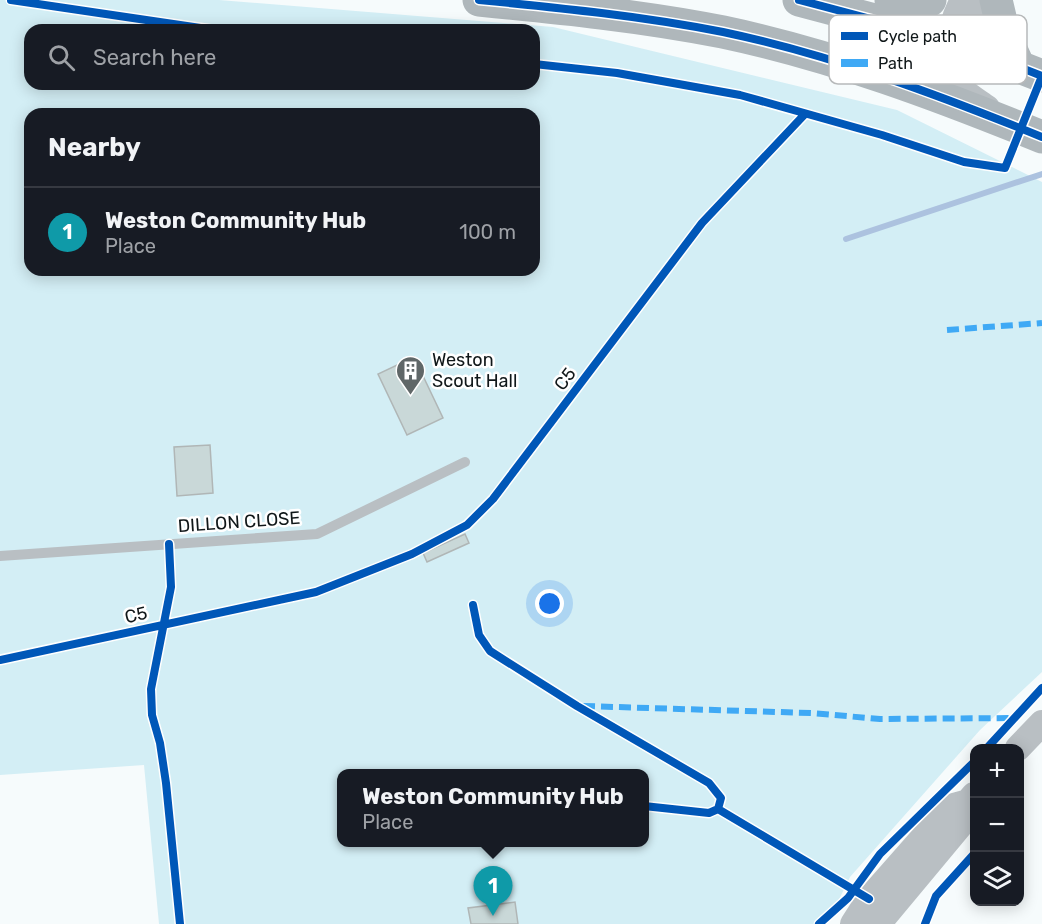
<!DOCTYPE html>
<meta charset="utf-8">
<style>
:root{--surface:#171b24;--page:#242831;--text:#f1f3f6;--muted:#9ea1a6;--line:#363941;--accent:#ea580c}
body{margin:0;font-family:Rubik,sans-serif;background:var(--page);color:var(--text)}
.controls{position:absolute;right:18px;bottom:18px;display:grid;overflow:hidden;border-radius:12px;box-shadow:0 3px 15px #0003}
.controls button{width:54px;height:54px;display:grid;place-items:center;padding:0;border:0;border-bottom:2px solid var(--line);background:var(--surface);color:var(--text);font:30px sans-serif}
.you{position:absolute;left:550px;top:604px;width:21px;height:21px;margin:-15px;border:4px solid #fff;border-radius:50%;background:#1a73e8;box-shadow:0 0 0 9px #1a73e833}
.badge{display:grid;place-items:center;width:39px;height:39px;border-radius:50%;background:var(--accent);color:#fff;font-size:20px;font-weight:700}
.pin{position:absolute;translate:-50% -50px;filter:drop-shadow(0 2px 3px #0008)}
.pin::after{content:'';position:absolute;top:32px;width:21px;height:18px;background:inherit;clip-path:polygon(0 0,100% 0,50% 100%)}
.popup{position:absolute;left:337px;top:769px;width:312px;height:78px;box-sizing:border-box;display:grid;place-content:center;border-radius:12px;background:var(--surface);filter:drop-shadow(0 2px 4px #0005);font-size:20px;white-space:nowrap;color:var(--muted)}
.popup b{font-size:22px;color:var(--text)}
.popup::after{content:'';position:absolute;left:50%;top:100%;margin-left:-12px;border:12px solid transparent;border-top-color:var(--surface)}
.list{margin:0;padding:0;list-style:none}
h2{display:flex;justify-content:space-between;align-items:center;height:78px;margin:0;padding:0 24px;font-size:26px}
h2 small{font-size:20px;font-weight:400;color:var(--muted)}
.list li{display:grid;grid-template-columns:39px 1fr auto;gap:18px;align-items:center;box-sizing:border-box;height:90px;padding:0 24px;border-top:2px solid var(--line)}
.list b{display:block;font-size:22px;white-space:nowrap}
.list p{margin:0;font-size:20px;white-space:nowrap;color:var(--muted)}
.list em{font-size:20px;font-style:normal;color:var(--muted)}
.icon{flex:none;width:33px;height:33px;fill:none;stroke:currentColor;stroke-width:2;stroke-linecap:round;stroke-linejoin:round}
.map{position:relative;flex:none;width:1042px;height:924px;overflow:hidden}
.search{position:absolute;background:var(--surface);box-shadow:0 3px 15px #0003;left:24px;top:24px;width:516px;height:66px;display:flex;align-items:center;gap:15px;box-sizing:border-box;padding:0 21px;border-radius:18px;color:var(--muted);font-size:22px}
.panel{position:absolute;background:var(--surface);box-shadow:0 3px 15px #0003;left:24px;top:108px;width:516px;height:168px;border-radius:18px}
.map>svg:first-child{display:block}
.green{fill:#d3eef5;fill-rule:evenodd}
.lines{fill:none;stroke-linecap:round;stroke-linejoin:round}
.stream{stroke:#acc2df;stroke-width:6}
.building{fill:#c9d8d8;stroke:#b0b6b6;stroke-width:1.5}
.service{stroke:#b9bfc3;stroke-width:10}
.tertiary{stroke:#b9bfc3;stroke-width:26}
.primary{stroke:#afb7bb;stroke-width:33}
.quiet{stroke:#3fa9f5;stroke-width:6;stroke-dasharray:12 6;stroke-linecap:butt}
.cycleway-casing{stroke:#fff;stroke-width:11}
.cycleway{stroke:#0057b8;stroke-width:8}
.labels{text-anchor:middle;stroke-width:5;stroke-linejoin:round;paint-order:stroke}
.poi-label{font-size:18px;fill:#101719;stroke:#fff;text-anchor:start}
.street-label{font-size:18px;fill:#101719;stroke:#fff}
.key{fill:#fff;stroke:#b7b9ba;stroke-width:1.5}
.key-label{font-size:16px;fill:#101719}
</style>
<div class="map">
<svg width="1042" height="924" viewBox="0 0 1042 924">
<rect width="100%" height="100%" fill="#f6fbfc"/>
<path class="green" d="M 0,0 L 219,0 L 553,27 L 897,110 L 1042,182 L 1042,672 L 980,730 L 850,877 L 827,924 L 159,924 L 144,765 L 0,775 ZM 30,30 L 534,30 L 534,84 L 30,84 ZM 30,114 L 534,114 L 534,270 L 30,270 ZM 342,774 L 644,774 L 644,842 L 342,842 Z"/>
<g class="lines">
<path class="stream" d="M 846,239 L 1042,174"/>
</g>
<path class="building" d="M 414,357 L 443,418 L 407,435 L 378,374 Z
M 210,445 L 213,493 L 177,496 L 174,447 Z
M 465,534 L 469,543 L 427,562 L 423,553 Z
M 515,902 L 518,924 L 471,924 L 468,908 Z"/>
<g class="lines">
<path class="service" d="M 0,556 L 317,534 L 465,462"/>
<path class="tertiary" d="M 963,0 C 950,24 940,65 961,88 C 968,96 979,102 987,108
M 863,67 C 918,66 955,46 985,0
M 1018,748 L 1042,723
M 853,924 L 869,899 L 950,807 L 968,802
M 878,924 L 963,822 L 968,802 L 974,795"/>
<path class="primary" d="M 479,0 C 561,8 642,16 723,32 C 832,55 939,95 1042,137
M 799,0 L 950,40 L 1042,76
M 891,0 L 911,5 L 930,0
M 996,0 L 1004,34 L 1019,67"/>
<path class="quiet" d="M 947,330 L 1042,323
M 583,706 L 811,713 L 880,719 L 1015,718"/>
<defs>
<path id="cycleway" d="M 11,0 L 214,30
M 479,0 C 561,8 642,16 723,32 C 832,55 939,95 1042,137
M 799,0 L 950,40 L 1042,76
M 534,64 L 617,73 L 740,95 L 882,135 L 964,162 L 1005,168 L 1042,76
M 169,544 L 171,587 L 151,689 L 152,715 L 160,743 L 166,783 L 180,924
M 473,605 L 479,635 L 490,651 L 577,706 L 709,783 L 721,798 L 718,809 L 709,813 L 644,806
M 0,660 L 316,592 L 412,554 L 467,525 L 493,499 L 702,223 L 805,114
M 987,748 L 1042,688
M 718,809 L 869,899
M 819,924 L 848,898 L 880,854 L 974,762
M 925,924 L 936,896 L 974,854"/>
</defs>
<use href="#cycleway" class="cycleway-casing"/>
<use href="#cycleway" class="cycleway"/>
</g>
<defs>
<symbol id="building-pin" viewBox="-11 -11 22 30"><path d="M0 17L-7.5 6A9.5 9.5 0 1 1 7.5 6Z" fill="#606768" stroke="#fff"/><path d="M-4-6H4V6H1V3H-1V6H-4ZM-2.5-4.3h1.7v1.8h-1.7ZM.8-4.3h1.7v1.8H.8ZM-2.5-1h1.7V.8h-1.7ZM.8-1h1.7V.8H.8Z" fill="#fff"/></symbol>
</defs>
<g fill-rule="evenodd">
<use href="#building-pin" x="394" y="354" width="33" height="45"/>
</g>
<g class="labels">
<g class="poi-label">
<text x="432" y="366">Weston<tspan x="432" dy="21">Scout Hall</tspan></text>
</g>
<g class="street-label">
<text transform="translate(565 379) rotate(-53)" y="6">C5</text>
<text transform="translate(239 522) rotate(-4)" y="6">DILLON CLOSE</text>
<text transform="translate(136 615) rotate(-14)" y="6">C5</text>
</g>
</g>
<rect x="829" y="15" width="198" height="69" rx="9" class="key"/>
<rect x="841" y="32" width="27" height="8" fill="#0057b8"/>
<rect x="841" y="59" width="27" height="8" fill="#3fa9f5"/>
<g class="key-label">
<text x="878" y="42">Cycle path</text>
<text x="878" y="69">Path</text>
</g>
</svg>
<div class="controls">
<button>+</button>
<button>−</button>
<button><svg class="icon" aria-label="layers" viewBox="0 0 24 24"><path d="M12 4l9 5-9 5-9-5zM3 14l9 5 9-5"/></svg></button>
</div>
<div class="you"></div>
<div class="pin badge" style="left:493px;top:916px;background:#0f9aa8">1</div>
<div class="popup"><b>Weston Community Hub</b>Place</div>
<div class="search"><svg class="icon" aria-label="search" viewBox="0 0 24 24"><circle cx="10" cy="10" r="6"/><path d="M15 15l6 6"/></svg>Search here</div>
<section class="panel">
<h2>Nearby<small></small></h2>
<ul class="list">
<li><span class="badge" style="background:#0f9aa8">1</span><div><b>Weston Community Hub</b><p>Place</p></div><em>100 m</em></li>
</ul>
</section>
</div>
